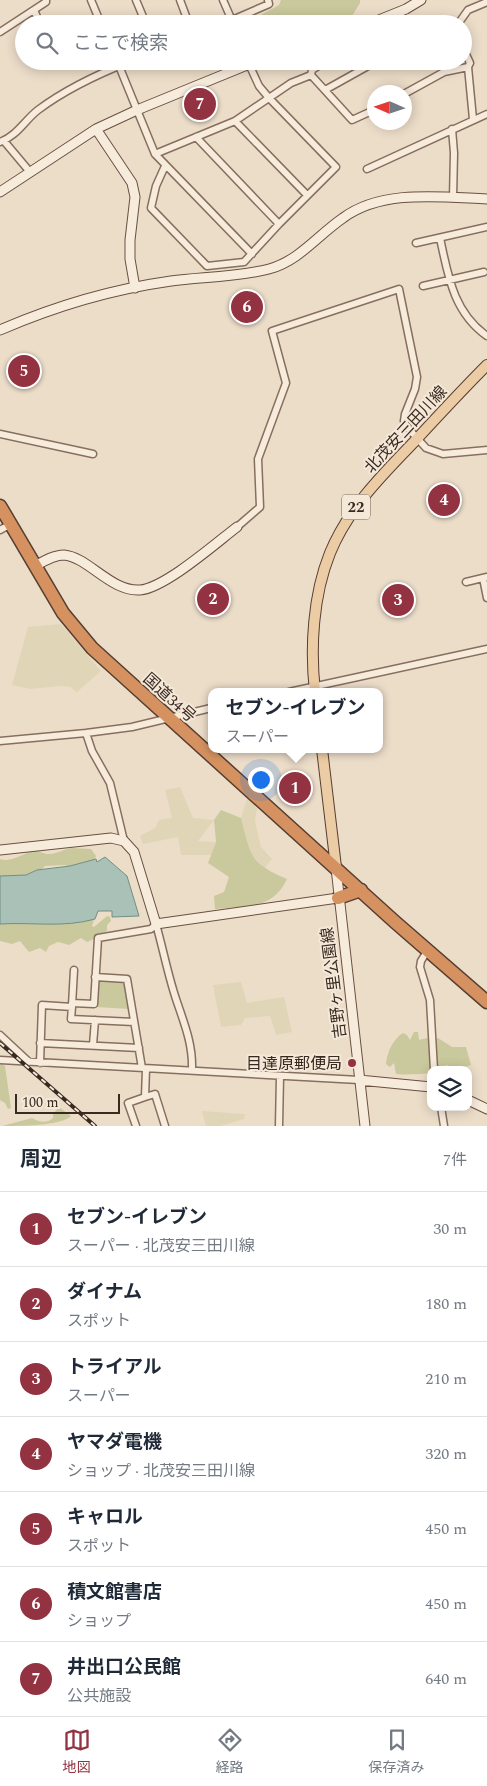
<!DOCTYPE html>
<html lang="ja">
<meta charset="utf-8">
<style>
:root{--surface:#fff;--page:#f2f2f3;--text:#1f2937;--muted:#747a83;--line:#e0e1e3;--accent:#933240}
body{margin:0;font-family:Spectral,"Noto Sans JP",serif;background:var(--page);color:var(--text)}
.controls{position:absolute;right:15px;bottom:15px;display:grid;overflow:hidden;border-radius:10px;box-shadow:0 2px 12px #0003}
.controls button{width:45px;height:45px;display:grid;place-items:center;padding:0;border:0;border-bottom:1px solid var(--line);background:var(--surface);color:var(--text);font:25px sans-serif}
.compass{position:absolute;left:367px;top:85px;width:45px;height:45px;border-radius:50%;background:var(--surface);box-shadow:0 2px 12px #0003;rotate:273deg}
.scale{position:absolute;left:15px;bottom:12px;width:105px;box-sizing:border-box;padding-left:5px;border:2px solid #392a21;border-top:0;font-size:14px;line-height:18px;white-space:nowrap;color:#392a21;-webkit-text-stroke:4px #f4e8d8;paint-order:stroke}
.you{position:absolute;left:260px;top:779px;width:18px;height:18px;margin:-12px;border:4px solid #fff;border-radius:50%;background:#1a73e8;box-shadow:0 0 0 8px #1a73e833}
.badge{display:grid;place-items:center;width:32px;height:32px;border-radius:50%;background:var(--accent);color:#fff;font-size:16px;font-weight:700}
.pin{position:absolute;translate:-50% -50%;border:2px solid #fff;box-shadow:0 1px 5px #0006}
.popup{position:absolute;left:208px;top:688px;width:175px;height:65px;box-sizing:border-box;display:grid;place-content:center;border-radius:10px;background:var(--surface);filter:drop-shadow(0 1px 4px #0005);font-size:16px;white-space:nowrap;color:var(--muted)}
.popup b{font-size:19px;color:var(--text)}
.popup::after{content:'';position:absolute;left:50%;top:100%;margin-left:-10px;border:10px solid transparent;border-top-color:var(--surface)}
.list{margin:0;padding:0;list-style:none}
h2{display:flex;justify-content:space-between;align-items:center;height:65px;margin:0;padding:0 20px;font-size:21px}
h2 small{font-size:16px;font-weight:400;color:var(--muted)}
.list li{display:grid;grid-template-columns:32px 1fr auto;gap:15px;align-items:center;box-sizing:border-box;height:75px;padding:0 20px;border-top:1px solid var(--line)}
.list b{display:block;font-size:19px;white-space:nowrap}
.list p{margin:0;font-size:16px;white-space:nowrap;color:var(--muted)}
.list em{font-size:16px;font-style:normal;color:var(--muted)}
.icon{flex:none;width:28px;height:28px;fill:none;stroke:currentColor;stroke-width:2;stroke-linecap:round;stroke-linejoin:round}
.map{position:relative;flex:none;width:487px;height:1126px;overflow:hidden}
.search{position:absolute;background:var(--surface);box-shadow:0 2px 12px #0003;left:15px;right:15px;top:15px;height:55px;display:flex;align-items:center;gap:12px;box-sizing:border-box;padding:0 18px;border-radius:28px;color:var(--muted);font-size:19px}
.sheet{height:590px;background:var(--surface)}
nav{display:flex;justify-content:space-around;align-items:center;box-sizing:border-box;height:70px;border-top:1px solid var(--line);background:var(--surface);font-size:14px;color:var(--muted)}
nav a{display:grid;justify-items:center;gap:2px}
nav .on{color:var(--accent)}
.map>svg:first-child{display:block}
.farmland{fill:#e1d5b7}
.green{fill:#cac99d}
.water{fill:#a9c1b7;stroke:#708f83}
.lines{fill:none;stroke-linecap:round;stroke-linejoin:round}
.street-casing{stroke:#876f5f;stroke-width:9}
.secondary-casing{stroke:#695042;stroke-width:11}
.primary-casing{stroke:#563e32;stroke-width:12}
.highway-casing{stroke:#563e32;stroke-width:15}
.street{stroke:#f7ebdc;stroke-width:6}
.secondary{stroke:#f7ebdc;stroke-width:9}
.primary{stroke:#eccca4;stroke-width:10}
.highway{stroke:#d59260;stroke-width:12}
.rail-casing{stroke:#392a21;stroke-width:4}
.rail{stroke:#f4e8d8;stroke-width:2;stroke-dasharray:5.5;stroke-linecap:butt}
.poi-dot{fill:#933240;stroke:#f4e8d8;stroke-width:2}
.labels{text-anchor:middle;stroke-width:4;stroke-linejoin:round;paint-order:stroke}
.shield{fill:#f4e8d8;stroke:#716358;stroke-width:1}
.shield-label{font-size:15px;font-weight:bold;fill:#392a21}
.street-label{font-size:16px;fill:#392a21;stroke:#f4e8d8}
.poi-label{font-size:16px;fill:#392a21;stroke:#f4e8d8;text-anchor:end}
</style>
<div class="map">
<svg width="487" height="1126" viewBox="0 0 487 1126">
<rect width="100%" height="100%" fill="#ecddc9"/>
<path class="farmland" d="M 61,624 L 101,671 L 77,692 L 70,687 L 61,686 L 30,689 L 12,685 L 28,627 Z
M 180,787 L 193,818 L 214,820 L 198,841 L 216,842 L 211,855 L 181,855 L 178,837 L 143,844 L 140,836 L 155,828 L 159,820 L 172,818 L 165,790 Z
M 247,799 L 257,808 L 255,821 L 261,847 L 272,859 L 264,869 L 250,853 L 241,818 Z
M 241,982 L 247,1003 L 284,997 L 292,1032 L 276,1035 L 270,1016 L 245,1018 L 241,1025 L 221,1027 L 213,985 Z
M 202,1111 L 245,1114 L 244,1119 L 220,1126 L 206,1126 Z"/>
<path class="green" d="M 281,0 L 360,0 L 360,3 L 352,16 L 322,24 L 260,24 L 259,16 L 279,5 Z
M 221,810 L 241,818 C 251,856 249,863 287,879 C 273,910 245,906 215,909 L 214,896 L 224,892 L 229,877 L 208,863 L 216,842 L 214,820 Z
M 72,848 L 91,849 L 96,856 L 94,862 L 73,868 L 65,865 L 45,866 L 39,872 L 0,881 L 0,859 C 12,863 23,853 34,851 C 40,850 44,855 49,854 C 57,854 64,849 72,848 Z
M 107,916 L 110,917 L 111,921 L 107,925 L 107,931 L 95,936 L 94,939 L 87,942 L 81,938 L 69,945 L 58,942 L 49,946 L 46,952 L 40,948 L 29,952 L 20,941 L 12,944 L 0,941 L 0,918 L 11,920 L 12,924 L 16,924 L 16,919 L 34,921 L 37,924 L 39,921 L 95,917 L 92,926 L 94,927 Z
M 98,980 L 125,982 L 129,1009 L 96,1007 Z
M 414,1032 L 418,1032 L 419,1040 L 427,1038 L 430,1041 L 438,1038 L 452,1047 L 466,1047 L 471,1065 L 454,1070 L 447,1065 L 431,1070 L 431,1073 C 425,1074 401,1075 396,1074 L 394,1063 L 390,1067 L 386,1064 C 387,1052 393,1039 403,1033 L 407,1035 L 410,1040 Z
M 0,1063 L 5,1066 L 11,1108 L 8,1109 L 5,1103 L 0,1100 Z
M 59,1107 L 71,1116 C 61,1126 19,1126 2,1126 L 32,1118 C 39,1122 46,1124 53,1118 L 53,1114 Z"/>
<path class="water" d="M 105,857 L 127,876 L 139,916 L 112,917 L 112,911 L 98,911 L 95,919 C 64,928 32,922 0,924 L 0,876 L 26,875 L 37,870 L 70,866 L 96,859 L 97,862 Z"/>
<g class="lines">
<defs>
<path id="street" d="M 91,0 L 101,24
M 136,0 L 146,24
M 180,0 L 189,24
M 223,0 L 233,23
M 34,10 L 40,24
M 223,24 L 269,4 L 268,0
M 458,24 L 468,10 L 487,2
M 0,32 L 46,2 L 46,0
M 463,48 L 470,63 L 468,67 L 473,119
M 117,61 L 155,154 L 252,254
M 326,61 L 312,70 L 311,75 L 352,120 L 374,110
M 325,90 L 377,61
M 404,94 L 444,72 L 468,67
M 235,121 L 307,195
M 452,129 L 454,153 L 453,198
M 196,137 L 279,224
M 4,141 L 30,172
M 0,142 C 17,136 25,120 38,110 C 66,89 98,74 131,61
M 155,154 L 235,121 L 291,83 L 311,75
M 165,166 L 156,186 L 151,208 L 207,266 L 244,262 L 279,224 L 336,167 L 269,98 L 259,86 L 248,62
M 367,169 L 487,114
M 440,238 C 448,275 453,312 487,336
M 416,243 L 487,227
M 423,286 L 484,272
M 0,434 L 93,454
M 237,527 L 260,507 L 258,459 L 286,383 L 272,331 L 399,289 L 417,377 L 415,389 L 405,414 L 404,421 L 407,427 L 426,448 L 443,454 L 487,450
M 0,530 L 11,524
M 483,578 L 487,598
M 466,582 L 487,577
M 289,692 L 487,649
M 0,741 L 86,733
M 124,841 L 110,783 L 92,751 L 86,733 L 132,727 L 211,708
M 428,950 L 421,961 L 420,967 L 430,1000 L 434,1070
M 95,977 L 127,979 L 142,1068
M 72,1003 L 94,1004 L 98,938 L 151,929 L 156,924 C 163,949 168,975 176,999 C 184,1023 193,1044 192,1070
M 72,1005 L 74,970
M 0,1035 L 29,1062
M 40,1043 L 139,1048
M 93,1045 L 95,1020
M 0,1060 L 359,1080
M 40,1063 L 42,1005 L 72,1007 L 71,1019 L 134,1022
M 145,1097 L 155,1094 L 165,1126
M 441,1107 L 444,1126
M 136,1126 L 128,1103 L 145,1097 L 146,1069
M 279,1126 L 280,1076"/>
<path id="secondary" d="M 369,24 L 406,9 L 421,0
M 96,129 L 132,183 L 135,197 L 130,240 L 130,259 L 135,288
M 0,192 L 96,129 L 137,110 L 257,61
M 0,330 C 53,307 114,289 171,281 C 203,277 237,277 269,269 C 299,261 318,235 343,218 C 382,189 441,197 487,199
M 35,566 C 44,561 54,555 64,555 C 88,557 111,592 140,590 C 165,588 216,543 237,527
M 0,850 L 111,838 L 124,841 L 134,852 L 156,924 L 338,898
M 336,868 L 365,1126
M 359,1080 L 431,1087
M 468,1100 L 487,1109"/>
<path id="primary" d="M 315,692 C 310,648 313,595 330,553 C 348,509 381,476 414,442 C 438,416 462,390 487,365
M 322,749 L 336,867"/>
<path id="highway" d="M 0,506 L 63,613 L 92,648 L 395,922 L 487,1002
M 338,898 L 361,890"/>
</defs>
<use href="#street" class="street-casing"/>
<use href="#secondary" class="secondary-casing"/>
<use href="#primary" class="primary-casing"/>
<use href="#highway" class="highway-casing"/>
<use href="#street" class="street"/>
<use href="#secondary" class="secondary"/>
<use href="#primary" class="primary"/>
<use href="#highway" class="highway"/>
<defs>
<path id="rail" d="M 0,1043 L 95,1126"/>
</defs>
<use href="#rail" class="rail-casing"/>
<use href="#rail" class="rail"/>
</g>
<circle class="poi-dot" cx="352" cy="1063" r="5"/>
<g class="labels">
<rect class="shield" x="342" y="494.5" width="28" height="25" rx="4"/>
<g class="shield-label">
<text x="356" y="512">22</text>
</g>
<g class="street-label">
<text transform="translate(405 429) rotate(-47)" y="6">北茂安三田川線</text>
<text transform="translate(170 697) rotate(42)" y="6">国道34号</text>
<text transform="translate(333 983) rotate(-97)" y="6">吉野ヶ里公園線</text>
</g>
<g class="poi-label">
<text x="342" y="1069">目達原郵便局</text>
</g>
</g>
</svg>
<div class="controls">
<button><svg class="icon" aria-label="layers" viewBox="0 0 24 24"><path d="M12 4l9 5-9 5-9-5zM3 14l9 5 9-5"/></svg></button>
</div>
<svg class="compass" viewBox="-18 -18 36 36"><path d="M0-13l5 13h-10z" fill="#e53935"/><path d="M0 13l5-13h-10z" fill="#747a83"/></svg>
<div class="scale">100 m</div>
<div class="you"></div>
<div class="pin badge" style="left:295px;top:788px">1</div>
<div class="popup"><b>セブン-イレブン</b>スーパー</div>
<div class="pin badge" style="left:213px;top:599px">2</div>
<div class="pin badge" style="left:398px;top:600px">3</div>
<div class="pin badge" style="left:444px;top:500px">4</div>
<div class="pin badge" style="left:24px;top:371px">5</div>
<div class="pin badge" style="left:247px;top:307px">6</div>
<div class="pin badge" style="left:200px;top:104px">7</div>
<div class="search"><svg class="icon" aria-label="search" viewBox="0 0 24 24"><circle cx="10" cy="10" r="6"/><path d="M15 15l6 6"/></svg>ここで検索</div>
</div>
<section class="sheet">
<h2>周辺<small>7件</small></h2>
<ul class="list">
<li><span class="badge">1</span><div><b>セブン-イレブン</b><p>スーパー · 北茂安三田川線</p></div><em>30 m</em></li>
<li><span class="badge">2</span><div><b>ダイナム</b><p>スポット</p></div><em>180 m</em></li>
<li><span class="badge">3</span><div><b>トライアル</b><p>スーパー</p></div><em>210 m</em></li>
<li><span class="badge">4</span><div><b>ヤマダ電機</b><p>ショップ · 北茂安三田川線</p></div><em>320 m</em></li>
<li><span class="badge">5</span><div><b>キャロル</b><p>スポット</p></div><em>450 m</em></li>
<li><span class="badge">6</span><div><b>積文館書店</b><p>ショップ</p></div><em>450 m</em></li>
<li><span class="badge">7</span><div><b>井出口公民館</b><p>公共施設</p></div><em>640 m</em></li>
</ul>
</section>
<nav>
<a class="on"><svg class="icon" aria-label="map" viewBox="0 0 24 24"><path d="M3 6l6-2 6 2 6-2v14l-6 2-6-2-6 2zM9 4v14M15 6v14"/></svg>地図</a>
<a><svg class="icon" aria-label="directions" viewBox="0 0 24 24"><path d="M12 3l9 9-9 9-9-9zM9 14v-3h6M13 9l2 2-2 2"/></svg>経路</a>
<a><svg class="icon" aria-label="saved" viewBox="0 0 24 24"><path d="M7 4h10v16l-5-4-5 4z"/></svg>保存済み</a>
</nav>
